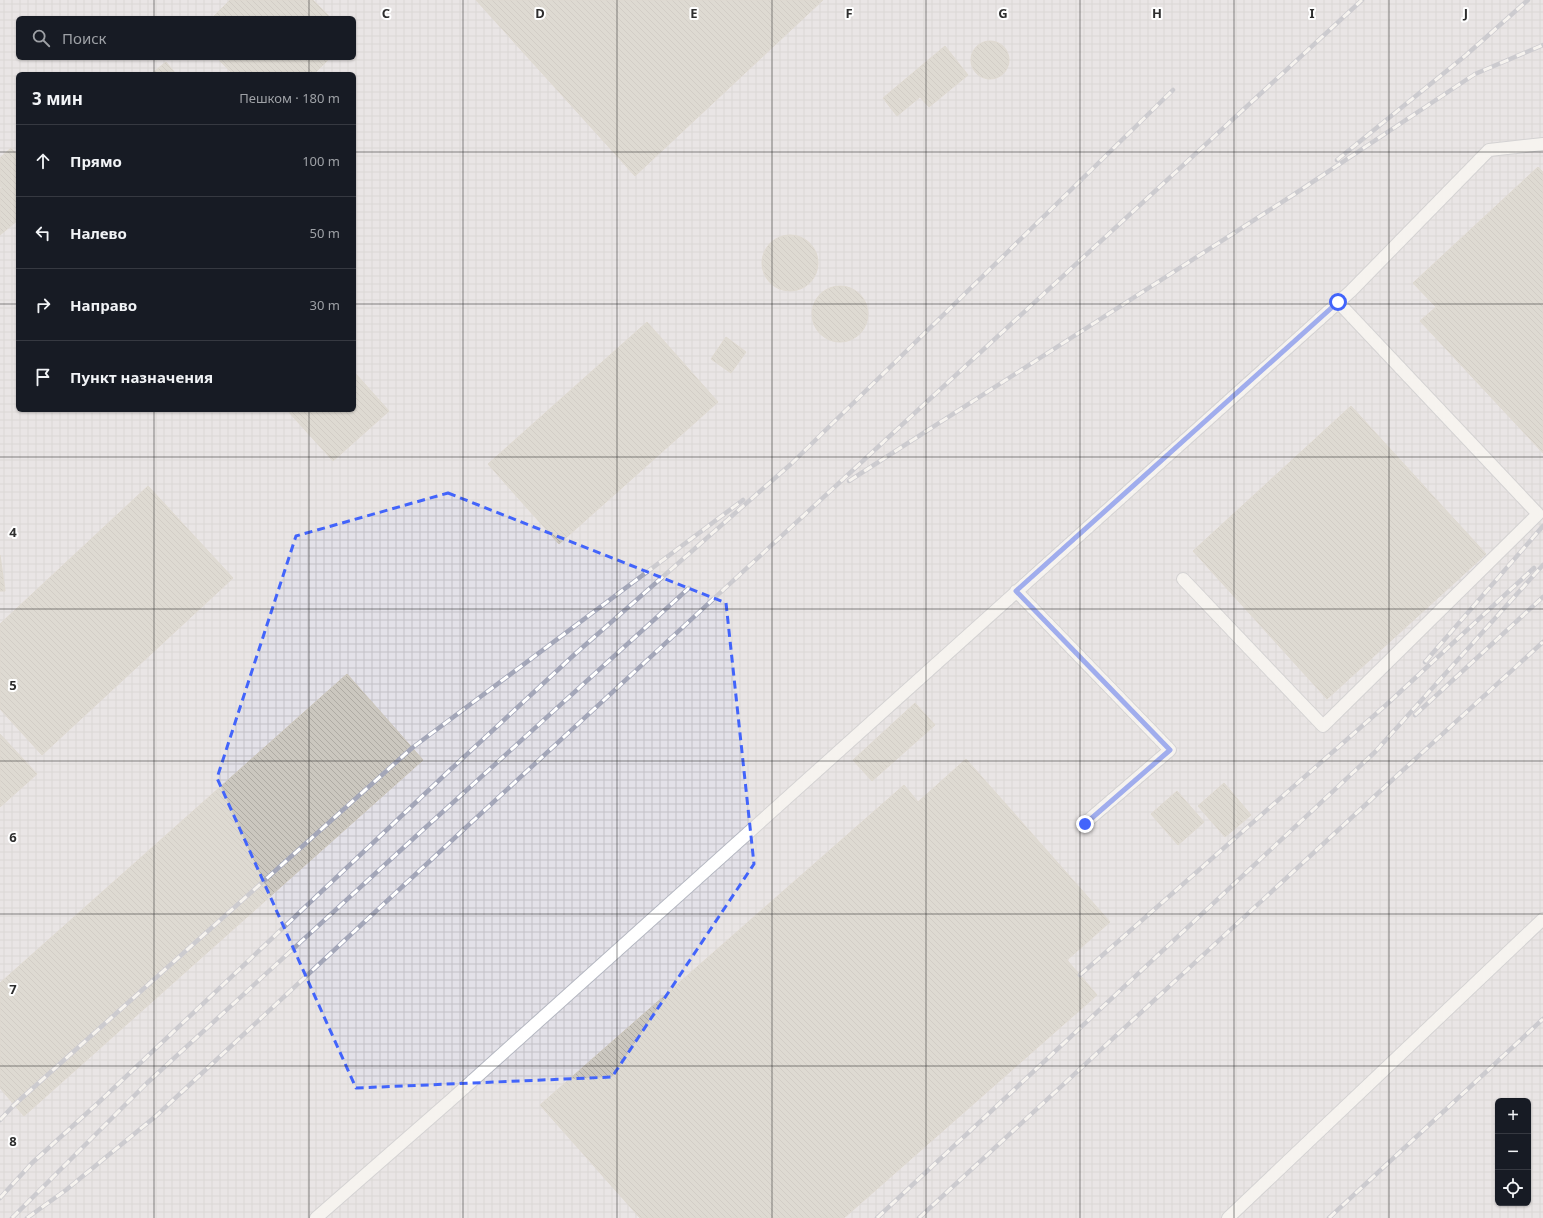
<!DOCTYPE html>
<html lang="ru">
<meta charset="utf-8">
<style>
:root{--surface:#171b24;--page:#242831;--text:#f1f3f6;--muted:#9ea1a6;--line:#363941}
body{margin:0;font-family:"Noto Sans",sans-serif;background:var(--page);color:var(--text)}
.controls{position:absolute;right:12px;bottom:12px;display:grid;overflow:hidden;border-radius:6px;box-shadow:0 1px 3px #0004}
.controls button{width:36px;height:36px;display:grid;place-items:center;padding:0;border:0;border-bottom:1px solid var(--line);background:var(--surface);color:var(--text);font:20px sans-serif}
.stop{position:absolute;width:12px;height:12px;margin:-9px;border:3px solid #4264fb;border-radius:50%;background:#fff}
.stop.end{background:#4264fb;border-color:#fff;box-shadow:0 1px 4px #0008}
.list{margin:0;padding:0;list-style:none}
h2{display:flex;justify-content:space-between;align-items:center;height:52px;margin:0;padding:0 16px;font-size:17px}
h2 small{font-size:13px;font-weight:400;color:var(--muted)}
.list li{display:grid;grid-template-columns:26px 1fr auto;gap:12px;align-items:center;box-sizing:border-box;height:72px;padding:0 16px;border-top:1px solid var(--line)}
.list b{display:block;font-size:15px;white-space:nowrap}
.list em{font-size:13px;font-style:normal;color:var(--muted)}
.icon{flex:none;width:22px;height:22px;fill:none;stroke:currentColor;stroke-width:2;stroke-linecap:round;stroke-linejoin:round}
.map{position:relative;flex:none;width:1543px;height:1218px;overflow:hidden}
.search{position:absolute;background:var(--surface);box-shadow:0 1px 3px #0004;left:16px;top:16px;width:340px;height:44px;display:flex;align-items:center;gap:10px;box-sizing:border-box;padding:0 14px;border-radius:6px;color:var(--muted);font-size:15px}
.panel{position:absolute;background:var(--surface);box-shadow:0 1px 3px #0004;left:16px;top:72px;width:340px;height:340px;border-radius:6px}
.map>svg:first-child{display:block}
.industrial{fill:url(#industrial-grid);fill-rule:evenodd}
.building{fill:url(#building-back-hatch);stroke:#cbc5ba}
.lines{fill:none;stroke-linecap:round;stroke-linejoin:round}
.service-casing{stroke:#b4b7c1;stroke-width:14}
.service{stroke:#fff;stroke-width:12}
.rail-casing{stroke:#a3a6b8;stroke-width:4.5}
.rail{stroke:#fff;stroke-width:3;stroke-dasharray:9;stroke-linecap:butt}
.route{stroke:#4264fb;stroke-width:5}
.marked{fill:none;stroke:#4264fb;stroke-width:3;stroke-dasharray:8 5;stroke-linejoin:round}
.grid{fill:none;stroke:#2e2e2e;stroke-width:1;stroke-opacity:0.55}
.grid-label{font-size:13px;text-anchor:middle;font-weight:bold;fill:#2e2e2e;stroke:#fff;stroke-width:4;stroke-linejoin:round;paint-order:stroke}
</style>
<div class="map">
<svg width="1543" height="1218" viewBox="0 0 1543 1218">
<defs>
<pattern id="industrial-grid" width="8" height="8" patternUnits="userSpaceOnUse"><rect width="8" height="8" fill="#e3e1e8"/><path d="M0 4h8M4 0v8" fill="none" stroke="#c3c1c7"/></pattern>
<pattern id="building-back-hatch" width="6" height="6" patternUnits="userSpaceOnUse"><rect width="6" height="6" fill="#cbc7bf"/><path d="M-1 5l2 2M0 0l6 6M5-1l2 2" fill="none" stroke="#afaba4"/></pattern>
</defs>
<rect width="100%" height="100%" fill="#efe9e1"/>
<path class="industrial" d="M 0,0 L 1543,0 L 1543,1218 L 0,1218 ZM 18,18 L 354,18 L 354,58 L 18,58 ZM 18,74 L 354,74 L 354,410 L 18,410 ZM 1498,1101 L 1528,1101 L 1528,1203 L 1498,1203 Z"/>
<path class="building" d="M 230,0 L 313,0 L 331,18 L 212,18 Z
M 476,0 L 823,0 L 635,176 Z
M971 60a19 19 0 1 1 38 0a19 19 0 1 1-38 0Z
M 945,46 L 968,75 L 929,107 L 920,97 L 897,116 L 883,98 Z
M 217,58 L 330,58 L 314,74 L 233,74 Z
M 166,62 L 176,74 L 151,74 Z
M 11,148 L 18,156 L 18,220 L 0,235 L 0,189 L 2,188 L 0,186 L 0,158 Z
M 1538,167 L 1543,172 L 1543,453 L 1420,321 L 1436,307 L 1413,283 Z
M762 263a28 28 0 1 1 56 0a28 28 0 1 1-56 0Z
M812 314a28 28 0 1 1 56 0a28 28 0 1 1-56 0Z
M 647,322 L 718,402 L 559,544 L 488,464 Z
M 726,337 L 746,352 L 731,373 L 711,359 Z
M 354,372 L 389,411 L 333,461 L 287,410 L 354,410 Z
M 1351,406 L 1486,554 L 1327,699 L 1193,551 Z
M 148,486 L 233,578 L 42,755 L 0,709 L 0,624 Z
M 0,555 L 5,591 L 0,591 Z
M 347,674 L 423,760 L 24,1116 L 0,1088 L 0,983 Z
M 915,703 L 935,725 L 872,781 L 853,760 Z
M 0,734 L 37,774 L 0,807 Z
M 966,759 L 1110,922 L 1067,960 L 1097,995 L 844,1218 L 640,1218 L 540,1105 L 904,785 L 918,802 Z
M 1224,783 L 1251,815 L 1225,837 L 1198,806 Z
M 1177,791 L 1204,822 L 1178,845 L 1151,814 Z"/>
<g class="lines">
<defs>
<path id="service" d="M 1183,579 L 1323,726 L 1538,514 L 1338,302
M 1016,591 L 1170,750 L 1085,823
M 316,1218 L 452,1099 L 1351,291 L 1489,150 L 1543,144
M 1228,1218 L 1543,919"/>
</defs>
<use href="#service" class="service-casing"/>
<use href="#service" class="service"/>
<defs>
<path id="rail" d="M 1337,160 L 1465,56 L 1528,0
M 849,481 L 1293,195 L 1475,74 L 1543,45
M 1425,662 L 1543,526
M 1415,715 L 1543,597
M 1080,975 L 1386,705 L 1534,568
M 0,1120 L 14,1105 L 412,748 L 743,500
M 0,1198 L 32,1163 L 98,1103 L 450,770 L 575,654 L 791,464 L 1173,90
M 12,1218 L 147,1083 L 414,838 L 689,588
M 27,1218 L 66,1190 L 156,1116 L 461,832 L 1362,0
M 877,1218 L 1375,752 L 1543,565
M 919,1218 L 1389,783 L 1543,642
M 1329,1218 L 1543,1019"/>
</defs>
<use href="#rail" class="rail-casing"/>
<use href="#rail" class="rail"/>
</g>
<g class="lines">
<path class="route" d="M 1085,824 L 1170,750 L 1016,591 L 1338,302"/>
</g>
<path d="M0 0H1543V1218H0ZM 448,493 L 726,603 L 754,864 L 612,1077 L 356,1088 L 217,778 L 296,536 Z" fill="#efe9e1" fill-opacity=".55" fill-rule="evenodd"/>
<path class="marked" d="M 448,493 L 726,603 L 754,864 L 612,1077 L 356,1088 L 217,778 L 296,536 Z"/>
<path class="grid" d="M 154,0 L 154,18M 309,0 L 309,18M 463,0 L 463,1218M 617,0 L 617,1218M 772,0 L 772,1218M 926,0 L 926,1218M 1080,0 L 1080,1218M 1234,0 L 1234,1218M 1389,0 L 1389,1218M 154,58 L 154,74M 309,58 L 309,74M 0,152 L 18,152M 354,152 L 1543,152M 0,304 L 18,304M 354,304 L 1543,304M 154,410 L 154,1218M 309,410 L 309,1218M 0,457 L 1543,457M 0,609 L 1543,609M 0,761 L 1543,761M 0,914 L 1543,914M 0,1066 L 1543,1066"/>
<g class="grid-label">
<text x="386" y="18">C</text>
<text x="540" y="18">D</text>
<text x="694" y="18">E</text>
<text x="849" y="18">F</text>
<text x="1003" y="18">G</text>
<text x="1157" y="18">H</text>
<text x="1312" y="18">I</text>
<text x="1466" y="18">J</text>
<text x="13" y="537">4</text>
<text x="13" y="690">5</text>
<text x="13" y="842">6</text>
<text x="13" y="994">7</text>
<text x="13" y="1146">8</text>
</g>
</svg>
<div class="controls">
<button>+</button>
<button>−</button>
<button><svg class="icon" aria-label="locate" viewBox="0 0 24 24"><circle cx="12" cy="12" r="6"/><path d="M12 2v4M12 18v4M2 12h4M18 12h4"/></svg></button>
</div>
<div class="stop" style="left:1338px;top:302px"></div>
<div class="stop end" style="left:1085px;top:824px"></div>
<div class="search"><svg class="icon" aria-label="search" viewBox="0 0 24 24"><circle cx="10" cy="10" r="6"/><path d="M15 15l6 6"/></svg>Поиск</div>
<section class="panel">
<h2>3 мин<small>Пешком · 180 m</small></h2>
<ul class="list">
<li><svg class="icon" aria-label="ahead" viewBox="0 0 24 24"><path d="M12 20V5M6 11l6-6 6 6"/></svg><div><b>Прямо</b></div><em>100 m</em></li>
<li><svg class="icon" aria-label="left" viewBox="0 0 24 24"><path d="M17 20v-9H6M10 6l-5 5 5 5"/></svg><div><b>Налево</b></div><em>50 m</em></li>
<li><svg class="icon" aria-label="right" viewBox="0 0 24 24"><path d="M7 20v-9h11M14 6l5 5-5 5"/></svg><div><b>Направо</b></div><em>30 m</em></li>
<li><svg class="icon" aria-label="arrive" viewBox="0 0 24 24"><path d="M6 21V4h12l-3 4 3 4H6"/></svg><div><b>Пункт назначения</b></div></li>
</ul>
</section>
</div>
